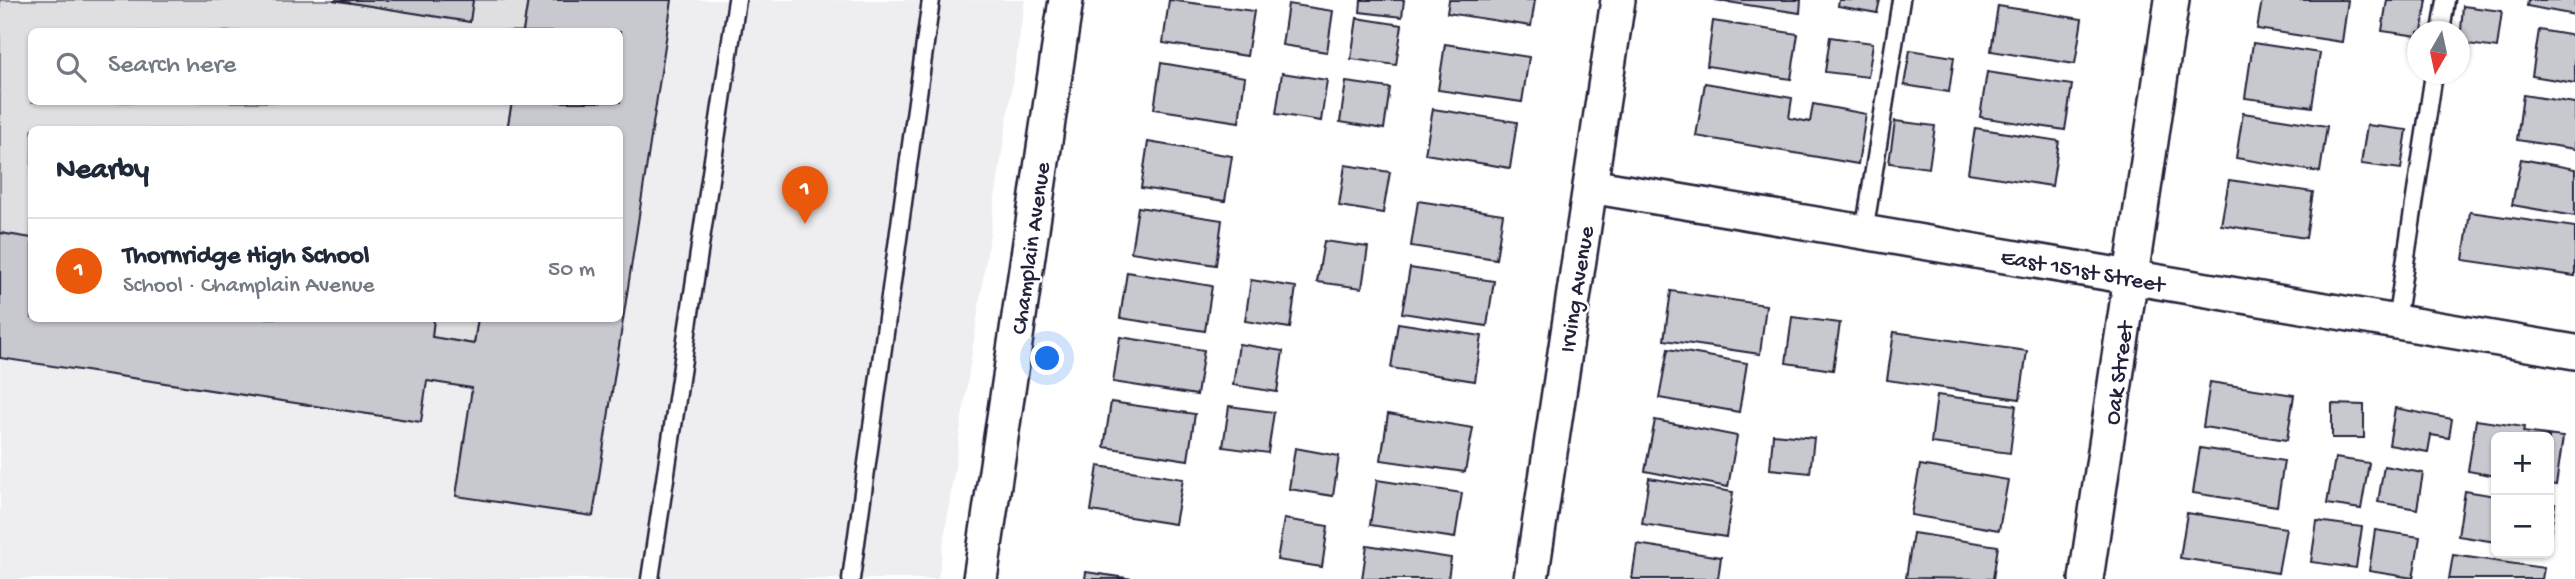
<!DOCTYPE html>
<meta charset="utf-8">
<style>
:root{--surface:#fff;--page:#f2f2f3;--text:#1f2937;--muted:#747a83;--line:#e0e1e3;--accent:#ea580c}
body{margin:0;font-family:"Gochi Hand",sans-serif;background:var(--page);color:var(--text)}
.controls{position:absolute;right:21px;bottom:21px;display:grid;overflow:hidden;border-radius:10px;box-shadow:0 2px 5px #0004}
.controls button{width:63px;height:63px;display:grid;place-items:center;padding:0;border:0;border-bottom:2px solid var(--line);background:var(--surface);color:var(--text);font:35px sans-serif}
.compass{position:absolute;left:2407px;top:21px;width:63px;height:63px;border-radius:50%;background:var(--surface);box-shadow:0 2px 5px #0004;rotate:189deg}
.you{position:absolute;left:1048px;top:359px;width:24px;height:24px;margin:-18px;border:5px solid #fff;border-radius:50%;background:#1a73e8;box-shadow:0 0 0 10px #1a73e833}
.badge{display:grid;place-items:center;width:46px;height:46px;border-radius:50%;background:var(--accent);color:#fff;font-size:23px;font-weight:700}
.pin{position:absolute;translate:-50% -58px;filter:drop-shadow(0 2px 4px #0008)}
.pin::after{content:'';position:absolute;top:37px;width:24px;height:21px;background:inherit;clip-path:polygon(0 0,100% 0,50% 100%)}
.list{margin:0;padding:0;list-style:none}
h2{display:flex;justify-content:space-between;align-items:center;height:91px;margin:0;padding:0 28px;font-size:30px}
h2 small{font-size:23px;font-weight:400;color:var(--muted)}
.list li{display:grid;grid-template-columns:46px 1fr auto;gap:21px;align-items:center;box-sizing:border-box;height:105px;padding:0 28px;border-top:2px solid var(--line)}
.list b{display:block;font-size:26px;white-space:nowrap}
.list p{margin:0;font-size:23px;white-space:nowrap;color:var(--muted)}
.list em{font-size:23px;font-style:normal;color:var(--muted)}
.icon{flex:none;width:38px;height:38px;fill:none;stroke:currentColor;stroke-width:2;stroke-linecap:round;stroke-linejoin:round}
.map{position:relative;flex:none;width:2575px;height:579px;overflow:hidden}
.search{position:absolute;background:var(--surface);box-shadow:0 2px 5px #0004;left:28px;top:28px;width:595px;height:77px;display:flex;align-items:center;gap:18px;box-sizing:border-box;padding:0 24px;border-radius:10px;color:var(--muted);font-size:26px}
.panel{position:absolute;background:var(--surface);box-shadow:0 2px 5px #0004;left:28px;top:126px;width:595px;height:196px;border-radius:10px}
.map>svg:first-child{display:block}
.built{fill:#eeeef1;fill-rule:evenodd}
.green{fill:#dfdfe2;stroke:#80808e;stroke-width:2}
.building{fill:#c8c8cf;stroke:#22223b;stroke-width:2}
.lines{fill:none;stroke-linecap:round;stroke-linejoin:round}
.service-casing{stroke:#22223b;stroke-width:21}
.minor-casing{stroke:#22223b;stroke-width:38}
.service{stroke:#fff;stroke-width:16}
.minor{stroke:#fff;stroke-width:33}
.labels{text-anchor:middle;stroke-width:5;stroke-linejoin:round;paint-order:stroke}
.street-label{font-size:23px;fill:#22223b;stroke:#fff}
</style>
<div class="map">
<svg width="2575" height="579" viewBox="0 0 2575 579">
<rect width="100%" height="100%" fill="#fff"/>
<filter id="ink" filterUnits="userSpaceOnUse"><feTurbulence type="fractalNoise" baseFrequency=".0143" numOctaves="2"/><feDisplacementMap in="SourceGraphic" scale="14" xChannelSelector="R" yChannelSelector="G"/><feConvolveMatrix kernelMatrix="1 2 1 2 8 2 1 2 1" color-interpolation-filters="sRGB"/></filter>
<g filter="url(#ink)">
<path class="built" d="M 0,0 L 1025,0 L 938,579 L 0,579 ZM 32,32 L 620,32 L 620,102 L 32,102 ZM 32,130 L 620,130 L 620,318 L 32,318 Z"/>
<path class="green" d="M 0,0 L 333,0 L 469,21 L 473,0 L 528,0 L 523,31 L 32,32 L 32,102 L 512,102 L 507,129 L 32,130 L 31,238 L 0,233 Z
M 434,319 L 478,319 L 474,344 L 432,337 Z"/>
<path class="building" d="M 333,0 L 473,0 L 470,22 Z
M 528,0 L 672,0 L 593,516 L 456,496 L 472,388 L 427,381 L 421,422 L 0,358 L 0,233 L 32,238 L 32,318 L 434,318 L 432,337 L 474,344 L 478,318 L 620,318 L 620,130 L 507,130 L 512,102 L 620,102 L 620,32 L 523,32 Z
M 1169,0 L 1254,11 L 1247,56 L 1163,43 Z
M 1361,0 L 1404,0 L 1402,17 L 1360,12 Z
M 1449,0 L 1535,0 L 1531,26 L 1447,13 Z
M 1715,0 L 1801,0 L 1800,13 Z
M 1839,0 L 1880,0 L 1877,13 L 1838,6 Z
M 2262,0 L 2348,0 L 2342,42 L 2257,29 Z
M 2387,0 L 2427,0 L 2422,32 L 2418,32 L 2418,36 L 2382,31 Z
M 2528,0 L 2575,0 L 2575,15 L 2527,6 Z
M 1288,4 L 1333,11 L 1327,52 L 1282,45 Z
M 1998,6 L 2082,19 L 2075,64 L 1991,51 Z
M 2463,6 L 2502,11 L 2497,48 L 2460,43 Z
M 1357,18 L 1402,25 L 1396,65 L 1351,59 Z
M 1713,21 L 1798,34 L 1791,79 L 1707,66 Z
M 2539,30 L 2575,36 L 2575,83 L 2532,76 Z
M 1830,37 L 1873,43 L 1868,77 L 1825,72 Z
M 2253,43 L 2320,53 L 2312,107 L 2245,98 Z
M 1445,44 L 1529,57 L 1522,102 L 1438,90 Z
M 1910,50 L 1954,57 L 1949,92 L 1904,85 Z
M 1161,63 L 1245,77 L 1239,122 L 1154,109 Z
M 1987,72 L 2072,85 L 2065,130 L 1980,117 Z
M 1282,73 L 1327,80 L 1321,121 L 1276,114 Z
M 1346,82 L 1390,88 L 1384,129 L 1340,122 Z
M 1705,83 L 1792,98 L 1789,118 L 1810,122 L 1813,104 L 1866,114 L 1858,164 L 1696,136 Z
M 2523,95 L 2575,103 L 2575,149 L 2517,140 Z
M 1433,109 L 1517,122 L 1510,168 L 1425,154 Z
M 2243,113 L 2327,126 L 2320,172 L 2236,158 Z
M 1895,121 L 1935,126 L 1929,168 L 1889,163 Z
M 2367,125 L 2407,130 L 2401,169 L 2361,164 Z
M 1975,128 L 2059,141 L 2052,186 L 1968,173 Z
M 1148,142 L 1232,156 L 1225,201 L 1141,188 Z
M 2521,159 L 2575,169 L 2575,216 L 2512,205 Z
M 1345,165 L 1390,172 L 1383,213 L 1339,206 Z
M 2229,180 L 2313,192 L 2306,238 L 2221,225 Z
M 1418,201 L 1503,214 L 1496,259 L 1411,246 Z
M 1138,207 L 1222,220 L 1216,265 L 1131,252 Z
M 2470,212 L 2575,227 L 2575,276 L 2463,260 Z
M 1324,241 L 1368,247 L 1362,288 L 1317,282 Z
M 1410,268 L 1494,281 L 1487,326 L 1402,313 Z
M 1127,272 L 1212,286 L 1205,331 L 1120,318 Z
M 1251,280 L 1296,287 L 1290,328 L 1245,321 Z
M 1671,291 L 1766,305 L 1760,354 L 1664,340 Z
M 1792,317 L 1840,323 L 1833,370 L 1786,363 Z
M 1398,323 L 1482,336 L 1475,381 L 1391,368 Z
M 1894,332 L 2027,351 L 2020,399 L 1887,380 Z
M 1120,337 L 1204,350 L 1197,395 L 1113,382 Z
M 1239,344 L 1283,351 L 1277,392 L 1233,385 Z
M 1668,349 L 1747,363 L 1739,412 L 1659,398 Z
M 2210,382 L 2294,395 L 2287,440 L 2203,427 Z
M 1937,395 L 2016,405 L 2010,453 L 1931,443 Z
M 1111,402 L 1195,414 L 1188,460 L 1104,447 Z
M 2332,404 L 2364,405 L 2364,438 L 2332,438 Z
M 1229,406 L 1274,412 L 1268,453 L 1223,447 Z
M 2395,408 L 2452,419 L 2449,438 L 2431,435 L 2428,452 L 2389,445 Z
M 1388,414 L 1473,428 L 1465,472 L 1381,460 Z
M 1655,420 L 1737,436 L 1728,487 L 1645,471 Z
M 2476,420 L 2524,427 L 2523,432 L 2563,437 L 2556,485 L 2549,484 L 2549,437 L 2496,437 L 2496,476 L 2468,471 Z
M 1773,434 L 1814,438 L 1810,473 L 1770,469 Z
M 1295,448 L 1339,456 L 1333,496 L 1289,489 Z
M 2200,448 L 2284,461 L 2277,506 L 2193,493 Z
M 2335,458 L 2369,463 L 2361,509 L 2327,504 Z
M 1920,465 L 2008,480 L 1999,530 L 1911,515 Z
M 1098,466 L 1183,479 L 1175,524 L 1091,511 Z
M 2384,466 L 2423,473 L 2417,509 L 2378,502 Z
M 1649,478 L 1733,492 L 1726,537 L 1642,524 Z
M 1377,480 L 1462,493 L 1455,538 L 1370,525 Z
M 2465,491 L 2496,496 L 2496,542 L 2458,536 Z
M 2549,504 L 2555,504 L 2549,543 Z
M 2187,513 L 2286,528 L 2278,573 L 2180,558 Z
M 1284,519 L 1328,526 L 1322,567 L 1277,560 Z
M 2317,521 L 2362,527 L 2356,568 L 2311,562 Z
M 2375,530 L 2420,537 L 2413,578 L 2369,571 Z
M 1913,533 L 1998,546 L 1993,579 L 1906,578 Z
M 1637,544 L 1721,557 L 1718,579 L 1632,579 Z
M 1367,545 L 1451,558 L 1448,579 L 1362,579 Z
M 2453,555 L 2544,568 L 2542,579 L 2449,579 Z
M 1086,572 L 1133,579 L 1085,579 Z"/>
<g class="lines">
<defs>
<path id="service" d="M 2441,32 L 2446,0
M 1864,233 L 1901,0
M 2396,322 L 2434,74
M 650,579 L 737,0
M 851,579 L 931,0"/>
<path id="minor" d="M 1590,186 L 2575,352
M 980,579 L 1066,0
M 1531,579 L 1618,0
M 2086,579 L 2172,0"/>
</defs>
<use href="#service" class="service-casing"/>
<use href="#minor" class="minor-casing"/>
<use href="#service" class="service"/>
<use href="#minor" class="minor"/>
</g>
</g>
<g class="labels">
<g class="street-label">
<text transform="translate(1029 248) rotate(-82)" y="8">Champlain Avenue</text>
<text transform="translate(2083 269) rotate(10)" y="8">East 151st Street</text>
<text transform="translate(1575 289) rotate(-81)" y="8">Irving Avenue</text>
<text transform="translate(2117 373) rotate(-82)" y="8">Oak Street</text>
</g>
</g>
</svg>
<div class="controls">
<button>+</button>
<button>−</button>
</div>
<svg class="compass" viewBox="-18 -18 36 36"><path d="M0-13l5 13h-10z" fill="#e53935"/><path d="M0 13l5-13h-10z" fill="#747a83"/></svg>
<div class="you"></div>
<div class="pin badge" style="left:805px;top:224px">1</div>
<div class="search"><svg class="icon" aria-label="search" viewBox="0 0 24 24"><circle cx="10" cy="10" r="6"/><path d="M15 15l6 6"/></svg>Search here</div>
<section class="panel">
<h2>Nearby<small></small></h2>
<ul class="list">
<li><span class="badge">1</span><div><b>Thornridge High School</b><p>School · Champlain Avenue</p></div><em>50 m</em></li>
</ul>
</section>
</div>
